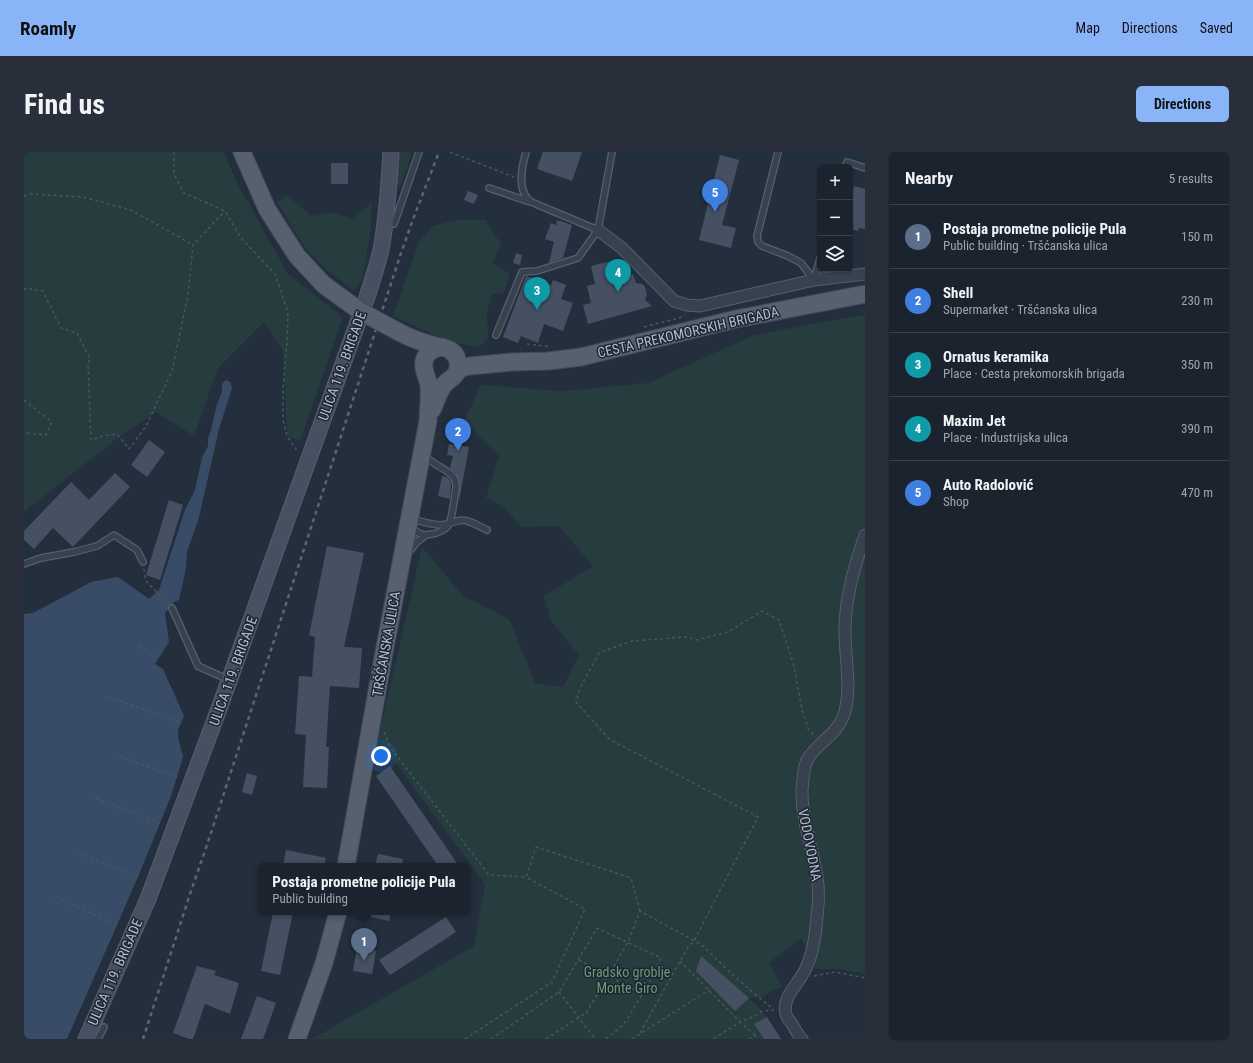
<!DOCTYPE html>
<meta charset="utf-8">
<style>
:root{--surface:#1b232e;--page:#282f3a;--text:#f1f3f6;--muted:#a0a4aa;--line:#39404a;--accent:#8ab4f8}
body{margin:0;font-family:"Roboto Condensed",sans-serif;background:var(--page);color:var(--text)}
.controls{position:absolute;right:12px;top:12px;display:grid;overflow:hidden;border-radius:6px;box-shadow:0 1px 3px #0004}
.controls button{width:36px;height:36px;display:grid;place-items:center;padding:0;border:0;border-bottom:1px solid var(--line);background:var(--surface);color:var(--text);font:20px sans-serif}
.you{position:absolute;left:357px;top:604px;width:14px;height:14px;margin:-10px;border:3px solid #fff;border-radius:50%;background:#1a73e8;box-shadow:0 0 0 6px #1a73e833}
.badge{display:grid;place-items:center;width:26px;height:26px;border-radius:50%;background:var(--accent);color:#fff;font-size:13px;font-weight:700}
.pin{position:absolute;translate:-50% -33px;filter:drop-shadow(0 1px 2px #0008)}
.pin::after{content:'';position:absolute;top:21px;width:14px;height:12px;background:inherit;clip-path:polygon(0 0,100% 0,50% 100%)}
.popup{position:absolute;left:234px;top:711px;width:212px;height:52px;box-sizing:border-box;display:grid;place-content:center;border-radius:6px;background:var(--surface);filter:drop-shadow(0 1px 3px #0005);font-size:13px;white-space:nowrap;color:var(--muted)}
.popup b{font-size:15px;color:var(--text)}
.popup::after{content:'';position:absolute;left:50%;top:100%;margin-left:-8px;border:8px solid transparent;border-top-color:var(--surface)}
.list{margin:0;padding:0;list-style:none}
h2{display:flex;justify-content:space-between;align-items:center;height:52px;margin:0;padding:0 16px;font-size:17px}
h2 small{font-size:13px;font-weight:400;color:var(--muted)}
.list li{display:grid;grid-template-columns:26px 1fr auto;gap:12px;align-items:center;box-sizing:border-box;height:64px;padding:0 16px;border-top:1px solid var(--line)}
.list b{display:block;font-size:15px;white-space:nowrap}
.list p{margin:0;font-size:13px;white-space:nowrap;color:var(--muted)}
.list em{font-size:13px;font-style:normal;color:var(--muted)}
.icon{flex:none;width:22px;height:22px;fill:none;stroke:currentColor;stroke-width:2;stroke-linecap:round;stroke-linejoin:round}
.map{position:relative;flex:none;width:841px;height:887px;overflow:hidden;border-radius:6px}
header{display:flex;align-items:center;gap:24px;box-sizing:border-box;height:56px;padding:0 20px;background:var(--accent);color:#111}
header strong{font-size:19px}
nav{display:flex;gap:22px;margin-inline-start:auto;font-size:14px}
.intro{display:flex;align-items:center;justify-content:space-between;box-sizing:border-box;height:96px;padding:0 24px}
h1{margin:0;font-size:28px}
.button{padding:10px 18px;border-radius:6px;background:var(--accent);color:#111;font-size:14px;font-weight:700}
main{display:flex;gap:24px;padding:0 24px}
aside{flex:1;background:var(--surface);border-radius:6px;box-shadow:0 1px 3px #0004}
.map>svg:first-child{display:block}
.green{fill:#263c3f}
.water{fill:#394c67}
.building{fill:#455162}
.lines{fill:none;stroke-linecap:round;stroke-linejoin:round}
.lane-casing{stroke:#565f6c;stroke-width:8}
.street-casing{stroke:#565f6c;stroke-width:13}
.secondary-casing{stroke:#565f6c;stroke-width:17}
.primary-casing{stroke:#414a57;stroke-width:19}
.path{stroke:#44595c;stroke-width:1.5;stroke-dasharray:3 3;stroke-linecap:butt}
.lane{stroke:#38414e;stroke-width:5.5}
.street{stroke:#38414e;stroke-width:11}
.secondary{stroke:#465061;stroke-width:15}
.primary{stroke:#56606e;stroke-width:17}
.rail{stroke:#5a6575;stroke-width:2.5;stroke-dasharray:4 4;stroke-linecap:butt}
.primary-bridge-casing{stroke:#414a57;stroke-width:19;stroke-linecap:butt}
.primary-bridge{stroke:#56606e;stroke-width:17}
.labels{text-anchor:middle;stroke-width:3;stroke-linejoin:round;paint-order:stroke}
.street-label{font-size:14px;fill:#b4bcc9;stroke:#1d2633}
.park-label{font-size:14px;fill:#6b9a76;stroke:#1d2633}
</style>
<header>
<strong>Roamly</strong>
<nav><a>Map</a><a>Directions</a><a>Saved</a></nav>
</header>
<div class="intro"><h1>Find us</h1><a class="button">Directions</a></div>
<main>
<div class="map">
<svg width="841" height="887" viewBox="0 0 841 887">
<rect width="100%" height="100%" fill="#242f3e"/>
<path class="green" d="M 0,0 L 200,0 L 211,27 L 264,122 L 319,165 L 276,289 L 263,283 L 259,199 L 240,170 L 194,216 L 170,284 L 132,260 L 96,284 L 0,360 Z
M 373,0 L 388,0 L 376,35 L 372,34 Z
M 262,43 L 288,64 L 308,60 L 329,67 L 348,50 L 346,83 L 338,128 L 330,138 C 311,125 293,111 279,92 C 269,80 262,63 253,50 Z
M 432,68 L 462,68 L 470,83 L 477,90 L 469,112 L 486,122 L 480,141 L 468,142 L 463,160 L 464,186 L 454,196 L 421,188 L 369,164 L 395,90 L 409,74 Z
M 841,163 L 841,822 L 814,817 L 793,817 L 777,786 L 745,811 L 758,834 L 738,845 L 725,846 L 738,859 L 757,887 L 288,887 L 450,794 L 461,732 L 354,587 L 398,395 L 439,444 L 485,467 L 511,531 L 539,535 L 555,503 L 527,469 L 520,444 L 569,414 L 535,374 L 497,375 L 478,353 L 462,346 L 475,304 L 440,269 L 457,233 L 538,239 L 624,231 L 730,183 L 832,164 Z"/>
<path class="water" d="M 202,228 L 206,230 L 208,236 L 195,277 L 175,365 L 163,400 L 162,416 L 155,448 L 150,450 L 141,461 L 145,490 L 131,512 L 139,517 L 160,564 L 154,578 L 154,586 L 159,605 L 147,644 L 114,725 L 43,887 L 0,887 L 0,462 L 9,461 L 67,430 L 94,425 L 125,447 L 135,438 L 161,358 L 171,338 L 178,306 L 184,294 L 184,286 L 187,278 L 193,252 L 198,240 L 198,232 Z"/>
<path class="building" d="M 519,0 L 558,0 L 548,29 L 513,17 Z
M 696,3 L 715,8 L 698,73 L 712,76 L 707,96 L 675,88 Z
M 307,11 L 324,11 L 324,32 L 307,32 Z
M 830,34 L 841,37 L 841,77 L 835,76 L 834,79 L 826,77 L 826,49 Z
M 444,39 L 454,43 L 450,52 L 440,48 Z
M 533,68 L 548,73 L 539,106 L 525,111 L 530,90 L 521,87 L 527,71 L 532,73 Z
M 492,101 L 498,103 L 496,113 L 489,111 Z
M 596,107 L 601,124 L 609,122 L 612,131 L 618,132 L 621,135 L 623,142 L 621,148 L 628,154 L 564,172 L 559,153 L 567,151 L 563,134 L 571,132 L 567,114 Z
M 502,124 L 527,133 L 529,128 L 542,133 L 537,147 L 549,151 L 539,179 L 520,172 L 514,191 L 497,184 L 494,191 L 479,185 Z
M 125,288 L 141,300 L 123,325 L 107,313 Z
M 425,292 L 445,295 L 435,349 L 435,328 L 432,321 L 426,316 L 429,304 L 423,303 Z
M 91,321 L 106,335 L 49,395 L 29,376 L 10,397 L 0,388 L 0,379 L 47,330 L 65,348 Z
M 418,324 L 423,325 L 427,330 L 426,347 L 414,344 Z
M 145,348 L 159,353 L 136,428 L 122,423 Z
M 303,394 L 340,401 L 320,495 L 338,496 L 335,536 L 306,534 L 302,595 L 305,595 L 303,636 L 279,635 L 282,583 L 271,582 L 275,524 L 288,525 L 291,485 L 285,483 Z
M 366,614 L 435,714 L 414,714 L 352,624 Z
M 223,621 L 233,624 L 228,643 L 218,640 Z
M 262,698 L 302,706 L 300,714 L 259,714 Z
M 354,702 L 379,707 L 378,714 L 351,714 Z
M 249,760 L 269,760 L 256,823 L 237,819 Z
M 337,760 L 367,760 L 365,769 L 337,763 Z
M 422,765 L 432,780 L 366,823 L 355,808 Z
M 333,796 L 352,799 L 348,822 L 329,819 Z
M 677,804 L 725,846 L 711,859 L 672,819 Z
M 173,814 L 192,819 L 190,823 L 215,831 L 206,862 L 181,852 L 169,887 L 165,887 L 149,881 Z
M 233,844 L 252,851 L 239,887 L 217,887 Z
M 743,865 L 757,887 L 740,887 L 730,872 Z"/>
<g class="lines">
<defs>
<path id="lane" d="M 502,0 C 498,14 493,35 504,47 C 506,49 509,51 512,52 L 574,78
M 754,0 L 733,84 L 734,90 L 738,94 L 764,104 L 777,111 L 790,128
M 821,15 L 823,10 L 841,16
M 465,36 L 506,50
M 370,72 L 395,0
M 790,128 L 796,106
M 472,183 L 498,120 L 513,119 L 554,106 L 574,78 L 588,0
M 388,367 C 398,370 408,373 418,373 C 424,372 428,370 433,369 C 443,366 454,374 463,378
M 388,374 C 391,380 396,383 403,383 C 410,382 422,379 425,372 C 428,365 431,343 432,335 C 433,317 409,316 401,303
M 385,400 L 393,390 L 402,383
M 0,412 L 17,406 L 50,400 L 73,394 L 90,383 L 113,398 L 119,410
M 148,456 L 174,514 L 205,528
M 74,887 L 80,875"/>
<path id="street" d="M 574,78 L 598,96 L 650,149 L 663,153 L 676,154 L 790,128 L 841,122
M 778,887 C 774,883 771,877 768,872 C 766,869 762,865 762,862 C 757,845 776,831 782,816 C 791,797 792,775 794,754 C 798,715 777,679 778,638 C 779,629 779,617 783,608 C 794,589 815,583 821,559 C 828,534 820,500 821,474 C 822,442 831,413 841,383"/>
<path id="secondary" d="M 62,887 L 124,747 L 196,554 L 343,145 C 348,130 353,114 357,98 C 363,66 365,33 367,0"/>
<path id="primary" d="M 218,0 L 243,57 L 273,104 L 300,133
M 373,179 C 384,185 397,190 408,193 C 414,195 421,195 426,198 C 433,202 436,212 433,220 C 430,226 424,228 420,233 C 414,240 412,250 408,258
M 433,220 L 437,216 L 446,214 L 487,210 L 524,209 L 557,205 L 712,167 L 841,142
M 322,714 L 359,506 L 404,269 C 404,258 406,246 405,234 C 404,228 401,222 400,216 C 398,204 407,196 418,195
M 273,887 L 300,811 L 314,760"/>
</defs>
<use href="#lane" class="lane-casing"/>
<use href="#street" class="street-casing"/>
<use href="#secondary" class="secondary-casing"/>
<use href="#primary" class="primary-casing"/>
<path class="path" d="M 150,0 L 150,22 L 160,41 L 201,59 L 217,86 L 251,122 L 264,161 L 263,190 L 259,237 L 259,268 L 263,284 L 274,300
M 426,0 L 490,25
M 0,44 L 6,42 L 59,45 L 107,58 L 169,93
M 0,138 L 2,136 L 19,139 L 37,176 L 53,181 L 66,207 L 64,212 L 67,288 L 79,284 L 93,282 L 105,297 L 122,274 L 148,219 L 164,143 L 169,93 L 201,59
M 620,175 L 655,166 L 661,163
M 503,192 L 527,195
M 0,248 L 28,270 L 22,283 L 0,281
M 120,417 L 122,429 L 143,451
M 114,494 L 134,507
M 84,545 L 158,571
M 360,580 L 366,595 L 465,723 L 502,725
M 89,602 L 153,625
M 72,646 L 135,671
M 50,699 L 114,725
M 31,745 L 93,773
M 555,808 L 618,842
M 656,809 L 716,870 L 689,887
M 790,824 L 811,820 L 841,826
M 535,840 L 571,887
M 616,881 L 664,795 L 670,789 L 734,665 L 585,587 L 552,550 L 556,536 L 575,501 L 608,489 L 662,485 L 673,488 L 704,480 L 738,459 L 755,468 L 770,514 L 778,558 L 785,579 L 792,584
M 731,883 L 716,870 L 731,864 L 738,859 L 750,858
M 441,887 L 528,830 L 561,757 L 502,725 L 512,695 L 607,726 L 616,759
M 467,887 L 535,840 L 573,776 L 637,806 L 625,831 L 604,866 L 596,876 L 581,887
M 522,887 L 563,860 L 604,790 L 616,759 L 678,793 L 712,826 L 750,858
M 608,887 L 685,838
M 725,887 L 731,883 L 734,887"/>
<use href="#lane" class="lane"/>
<use href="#street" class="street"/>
<use href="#secondary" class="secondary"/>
<use href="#primary" class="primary"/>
<path class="rail" d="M 119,887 L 167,739 L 183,693 L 376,104 L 388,70 L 415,0"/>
<defs>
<path id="primary-bridge" d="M 300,133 L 336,159 L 373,179"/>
</defs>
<use href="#primary-bridge" class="primary-bridge-casing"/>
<use href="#primary-bridge" class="primary-bridge"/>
</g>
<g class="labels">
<g class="street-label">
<text transform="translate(664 180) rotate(-13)" y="5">CESTA PREKOMORSKIH BRIGADA</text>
<text transform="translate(318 214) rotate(-70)" y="5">ULICA 119. BRIGADE</text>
<text transform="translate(362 492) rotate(-80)" y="5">TRŠĆANSKA ULICA</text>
<text transform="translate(209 519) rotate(-70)" y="5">ULICA 119. BRIGADE</text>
<text transform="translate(786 693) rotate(79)" y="5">VODOVODNA</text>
<text transform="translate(91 820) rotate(-66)" y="5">ULICA 119. BRIGADE</text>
</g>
<g class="park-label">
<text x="603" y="825">Gradsko groblje<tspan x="603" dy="16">Monte Giro</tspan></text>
</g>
</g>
</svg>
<div class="controls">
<button>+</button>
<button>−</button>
<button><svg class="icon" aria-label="layers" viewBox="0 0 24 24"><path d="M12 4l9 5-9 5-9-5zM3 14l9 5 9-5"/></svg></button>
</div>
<div class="you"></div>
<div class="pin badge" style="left:340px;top:809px;background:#5c6f8a">1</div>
<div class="popup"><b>Postaja prometne policije Pula</b>Public building</div>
<div class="pin badge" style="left:434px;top:299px;background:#3f7fe0">2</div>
<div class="pin badge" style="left:513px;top:158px;background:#0f9aa8">3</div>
<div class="pin badge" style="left:594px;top:140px;background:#0f9aa8">4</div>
<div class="pin badge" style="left:691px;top:60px;background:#3f7fe0">5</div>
</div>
<aside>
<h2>Nearby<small>5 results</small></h2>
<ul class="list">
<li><span class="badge" style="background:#5c6f8a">1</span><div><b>Postaja prometne policije Pula</b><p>Public building · Tršćanska ulica</p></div><em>150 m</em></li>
<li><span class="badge" style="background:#3f7fe0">2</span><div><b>Shell</b><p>Supermarket · Tršćanska ulica</p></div><em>230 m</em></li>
<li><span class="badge" style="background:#0f9aa8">3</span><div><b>Ornatus keramika</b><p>Place · Cesta prekomorskih brigada</p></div><em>350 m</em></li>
<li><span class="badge" style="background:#0f9aa8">4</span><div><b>Maxim Jet</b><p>Place · Industrijska ulica</p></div><em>390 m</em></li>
<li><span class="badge" style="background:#3f7fe0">5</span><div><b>Auto Radolović</b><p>Shop</p></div><em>470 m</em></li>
</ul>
</aside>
</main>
